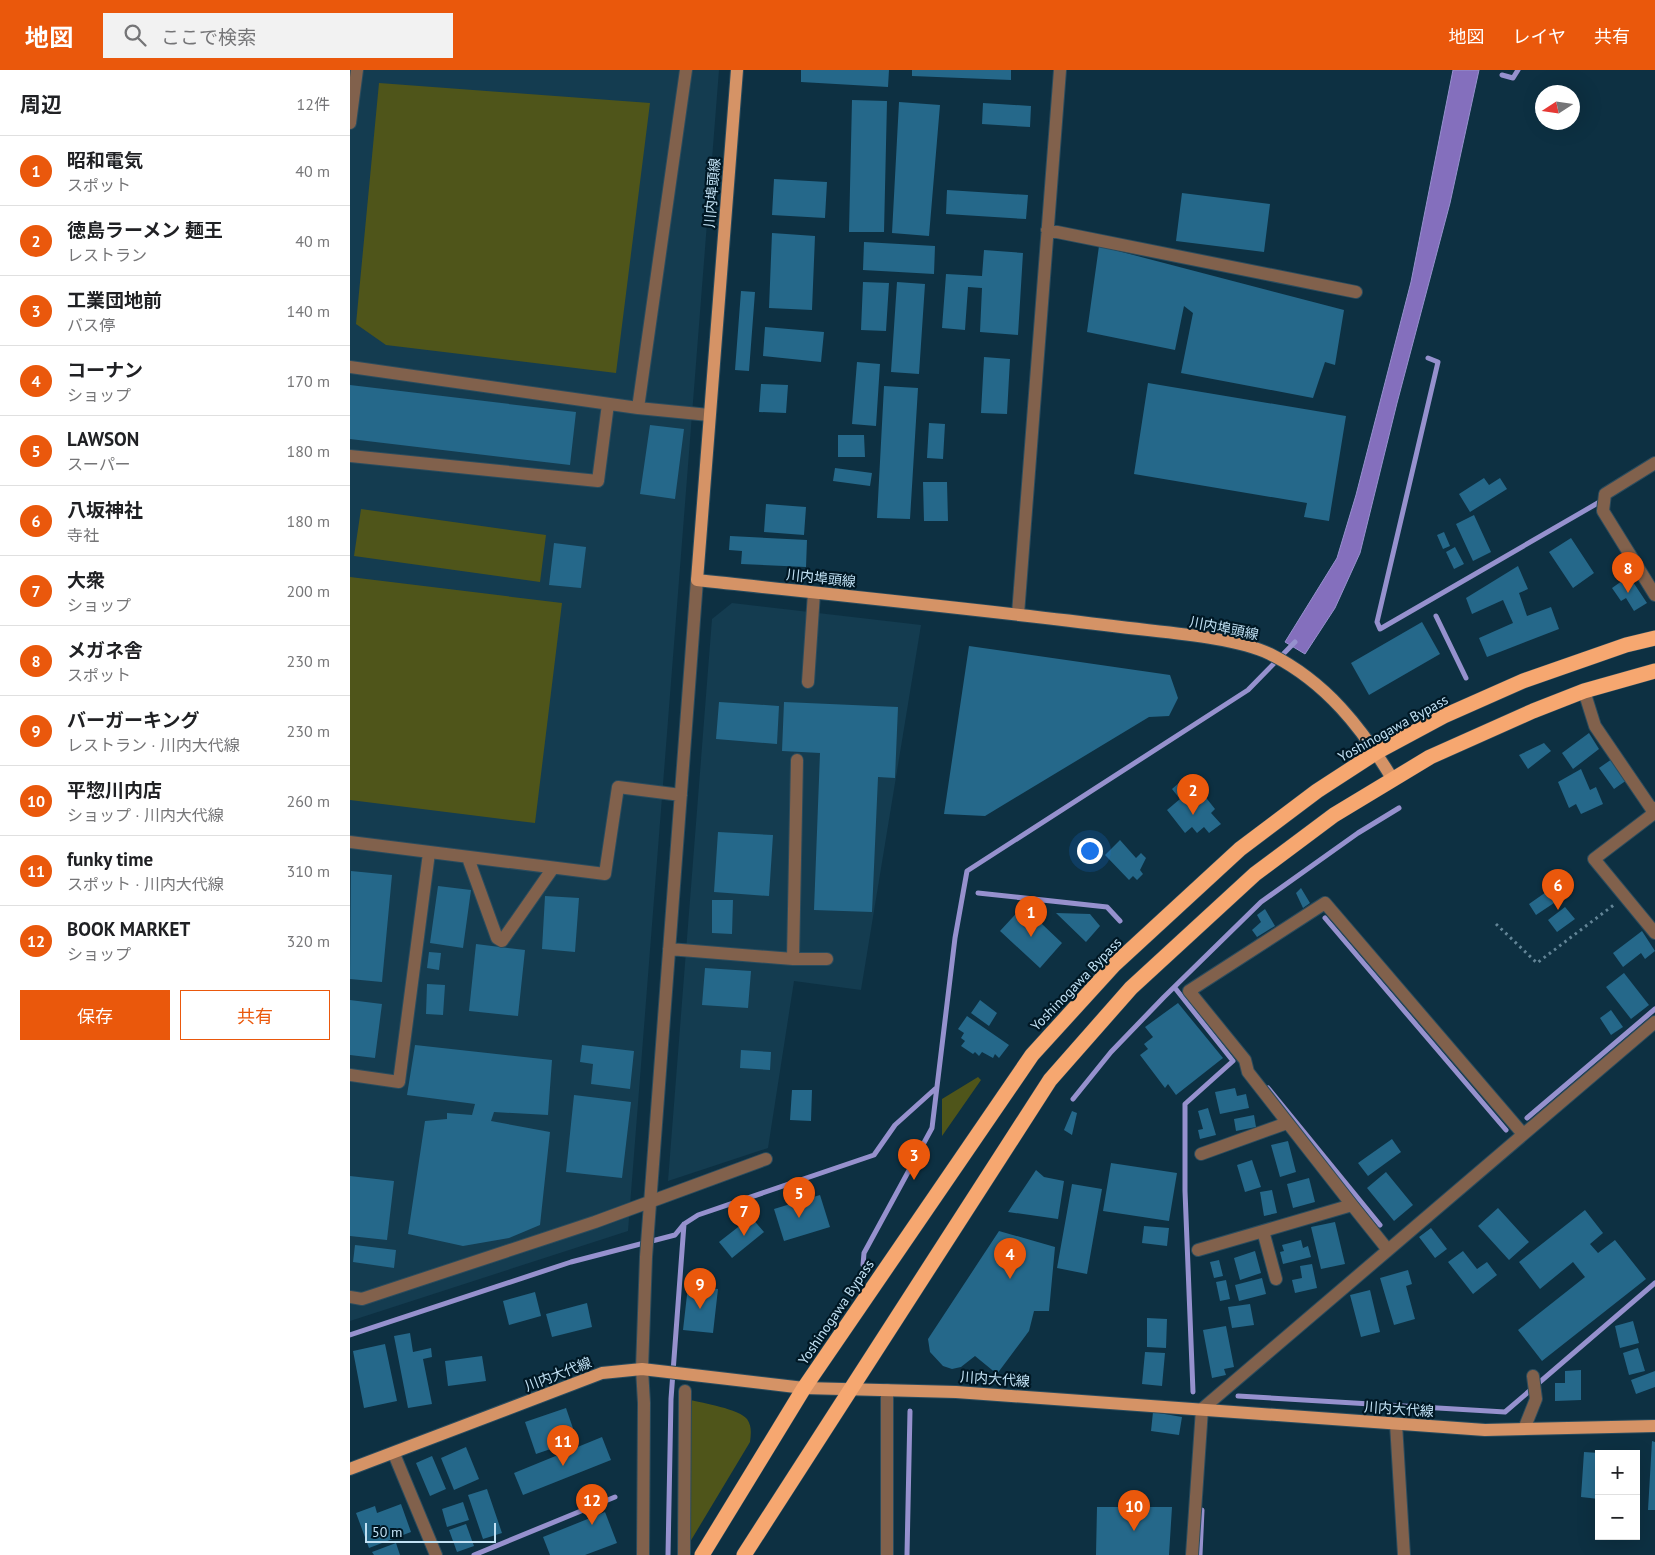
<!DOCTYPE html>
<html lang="ja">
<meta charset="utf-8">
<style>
:root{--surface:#fff;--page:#f2f2f2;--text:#202124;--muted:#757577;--line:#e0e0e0;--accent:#ea580c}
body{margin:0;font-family:"PT Sans","Noto Sans JP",sans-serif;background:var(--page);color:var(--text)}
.controls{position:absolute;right:15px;bottom:15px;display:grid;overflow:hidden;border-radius:0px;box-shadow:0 5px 20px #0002}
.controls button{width:45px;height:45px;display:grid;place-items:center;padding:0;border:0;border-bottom:1px solid var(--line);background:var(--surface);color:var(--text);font:25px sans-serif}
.compass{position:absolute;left:1185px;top:15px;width:45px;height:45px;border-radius:50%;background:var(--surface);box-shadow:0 5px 20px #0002;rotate:258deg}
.scale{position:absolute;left:15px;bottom:12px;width:131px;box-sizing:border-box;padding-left:5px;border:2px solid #c1e1f4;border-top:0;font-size:14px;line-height:18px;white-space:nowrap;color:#c1e1f4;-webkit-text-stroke:4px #001825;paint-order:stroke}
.you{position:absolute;left:739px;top:780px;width:18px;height:18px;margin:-12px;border:4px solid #fff;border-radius:50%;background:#1a73e8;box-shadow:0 0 0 8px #1a73e833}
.badge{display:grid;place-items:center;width:32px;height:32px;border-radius:50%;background:var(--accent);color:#fff;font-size:16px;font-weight:700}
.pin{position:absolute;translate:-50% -41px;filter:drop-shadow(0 1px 2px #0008)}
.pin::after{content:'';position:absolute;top:26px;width:18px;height:15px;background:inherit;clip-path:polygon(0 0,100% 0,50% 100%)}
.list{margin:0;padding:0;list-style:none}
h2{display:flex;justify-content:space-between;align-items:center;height:65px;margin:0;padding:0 20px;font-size:21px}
h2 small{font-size:16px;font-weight:400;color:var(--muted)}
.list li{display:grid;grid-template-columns:32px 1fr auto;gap:15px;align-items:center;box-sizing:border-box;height:70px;padding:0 20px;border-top:1px solid var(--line)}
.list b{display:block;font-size:19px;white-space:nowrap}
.list p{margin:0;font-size:16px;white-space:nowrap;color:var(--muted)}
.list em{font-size:16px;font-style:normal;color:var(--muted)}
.actions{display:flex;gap:10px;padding:15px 20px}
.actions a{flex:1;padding:11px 0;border:1px solid var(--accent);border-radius:0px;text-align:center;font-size:18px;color:var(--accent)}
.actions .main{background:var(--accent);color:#fff}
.icon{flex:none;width:28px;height:28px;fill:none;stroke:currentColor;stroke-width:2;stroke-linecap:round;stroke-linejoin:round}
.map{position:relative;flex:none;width:1305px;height:1485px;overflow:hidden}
header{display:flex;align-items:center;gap:30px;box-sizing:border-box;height:70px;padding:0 25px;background:var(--accent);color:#fff}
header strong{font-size:24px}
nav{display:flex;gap:28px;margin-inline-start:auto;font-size:18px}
.search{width:350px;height:45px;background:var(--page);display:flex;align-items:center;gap:12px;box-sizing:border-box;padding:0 18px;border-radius:0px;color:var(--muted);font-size:19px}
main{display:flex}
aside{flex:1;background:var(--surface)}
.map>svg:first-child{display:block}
.built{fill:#143c50}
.green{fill:#4f551a}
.water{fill:#846fbd;stroke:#9691ce}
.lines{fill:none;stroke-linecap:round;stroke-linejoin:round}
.stream{stroke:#9691ce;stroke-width:5}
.building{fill:#25688a}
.minor-casing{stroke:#2a4c5e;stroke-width:14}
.major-casing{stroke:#2a4c5e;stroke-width:14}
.highway-casing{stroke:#2a4c5e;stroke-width:16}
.path{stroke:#638597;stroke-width:3;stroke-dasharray:2.5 4;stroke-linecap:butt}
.minor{stroke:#81614c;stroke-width:12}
.major{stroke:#d59366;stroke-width:12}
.highway{stroke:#f6a770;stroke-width:15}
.labels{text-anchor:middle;stroke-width:4.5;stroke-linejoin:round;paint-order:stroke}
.street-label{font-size:14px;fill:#c1e1f4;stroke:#001825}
</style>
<header>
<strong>地図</strong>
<div class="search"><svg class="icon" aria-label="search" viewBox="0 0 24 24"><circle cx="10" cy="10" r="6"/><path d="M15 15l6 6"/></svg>ここで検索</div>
<nav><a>地図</a><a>レイヤ</a><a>共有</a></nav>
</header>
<main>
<aside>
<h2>周辺<small>12件</small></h2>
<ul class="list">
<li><span class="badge">1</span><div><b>昭和電気</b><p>スポット</p></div><em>40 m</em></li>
<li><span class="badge">2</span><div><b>徳島ラーメン 麺王</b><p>レストラン</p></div><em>40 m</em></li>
<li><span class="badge">3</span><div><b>工業団地前</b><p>バス停</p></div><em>140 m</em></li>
<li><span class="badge">4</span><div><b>コーナン</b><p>ショップ</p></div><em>170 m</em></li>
<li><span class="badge">5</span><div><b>LAWSON</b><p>スーパー</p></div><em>180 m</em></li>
<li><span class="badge">6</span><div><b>八坂神社</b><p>寺社</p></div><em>180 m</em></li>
<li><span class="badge">7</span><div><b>大衆</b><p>ショップ</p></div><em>200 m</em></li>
<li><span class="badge">8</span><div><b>メガネ舎</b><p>スポット</p></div><em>230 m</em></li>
<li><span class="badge">9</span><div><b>バーガーキング</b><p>レストラン · 川内大代線</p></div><em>230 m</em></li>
<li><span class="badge">10</span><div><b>平惣川内店</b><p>ショップ · 川内大代線</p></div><em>260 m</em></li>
<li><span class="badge">11</span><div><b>funky time</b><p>スポット · 川内大代線</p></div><em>310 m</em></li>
<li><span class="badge">12</span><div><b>BOOK MARKET</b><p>ショップ</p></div><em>320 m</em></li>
</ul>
<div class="actions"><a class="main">保存</a><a>共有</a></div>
</aside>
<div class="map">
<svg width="1305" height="1485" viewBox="0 0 1305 1485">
<rect width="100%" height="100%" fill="#0d3042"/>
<path class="built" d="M 0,0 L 369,0 L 278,1161 L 0,1251 Z
M 382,533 L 571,555 L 511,920 L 444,911 L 418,1078 L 318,1111 L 362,549 Z"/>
<path class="green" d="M 29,13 L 300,33 L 266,303 L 36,275 L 6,254 Z
M 11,439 L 196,465 L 190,512 L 4,486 Z
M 0,507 L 212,533 L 185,753 L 0,730 Z
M 628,1007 L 631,1010 L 592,1066 L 592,1029 Z
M 340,1330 C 353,1333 389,1339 397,1349 C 402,1356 401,1364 400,1372 L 340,1472 Z"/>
<path class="water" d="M 1103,0 L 1129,0 L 1100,133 L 1047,333 L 1010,483 L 985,538 L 955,584 L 935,572 L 987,488 L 1006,425 L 1061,212 Z"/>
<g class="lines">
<path class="stream" d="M 1152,5 L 1163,8 L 1168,0
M 1078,288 L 1088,292 L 1027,552 L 1030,559 L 1253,430
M 1086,546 L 1116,608
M 628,823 L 757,837 L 770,851
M 975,848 L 1156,1060
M 825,918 L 883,991 L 835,1034 L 835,1121 L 843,1322
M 918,1018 L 1030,1155
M 723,1029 L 761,982 L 814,927 L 911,832 L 1008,763 L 1049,738
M 1177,1048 L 1305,939
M 513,1195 L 514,1183 L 582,1058 L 605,868 L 617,801 L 898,620 L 945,572
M 0,1265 L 221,1192 L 325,1165 L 334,1154 L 348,1145 L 524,1085 L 545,1055 L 585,1019
M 888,1326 L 1155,1342 L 1305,1213
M 124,1485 L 265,1427
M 318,1485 L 321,1329 L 334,1154
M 557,1485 L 560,1341
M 850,1485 L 852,1440"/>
</g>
<path class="building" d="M 451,0 L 539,0 L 538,17 L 451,12 Z
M 562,0 L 661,0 L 661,10 L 562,6 Z
M 502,30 L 537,31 L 534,162 L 499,162 Z
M 549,32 L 590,35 L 579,166 L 542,163 Z
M 633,33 L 681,36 L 680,57 L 632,54 Z
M 424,109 L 477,112 L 475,148 L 422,145 Z
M 597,120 L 678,125 L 676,149 L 596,144 Z
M 832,123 L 920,134 L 914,182 L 826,171 Z
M 422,163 L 465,166 L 462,240 L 419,238 Z
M 514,172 L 585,176 L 584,204 L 513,200 Z
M 749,176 L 994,240 L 985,295 L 975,292 L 963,328 L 831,303 L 843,243 L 834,236 L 825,280 L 737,262 Z
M 634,180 L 673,183 L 668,265 L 630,262 L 632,218 L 618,217 L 615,260 L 592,258 L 596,204 L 632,206 Z
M 513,212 L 539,213 L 536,261 L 511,260 Z
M 547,212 L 575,214 L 569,304 L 541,302 Z
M 391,221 L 405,222 L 399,301 L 385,300 Z
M 415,257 L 474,262 L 471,292 L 413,286 Z
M 634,287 L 660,289 L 657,344 L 631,343 Z
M 507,292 L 530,294 L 526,356 L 502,354 Z
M 798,313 L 996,346 L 979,451 L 954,447 L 957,433 L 784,404 Z
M 411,314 L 438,315 L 436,343 L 409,342 Z
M 0,315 L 226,342 L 220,395 L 0,369 Z
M 534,316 L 568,318 L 560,449 L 527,448 Z
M 579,353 L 595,354 L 593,389 L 577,388 Z
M 300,355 L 334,359 L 325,429 L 290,424 Z
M 488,365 L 514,365 L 515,387 L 488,387 Z
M 485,398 L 522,403 L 520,416 L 483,411 Z
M 1134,408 L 1139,415 L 1150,408 L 1157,419 L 1120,442 L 1109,424 Z
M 573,412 L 597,412 L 598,451 L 574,451 Z
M 416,434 L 456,437 L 454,465 L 414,462 Z
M 1124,445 L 1141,482 L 1123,491 L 1106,454 Z
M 1094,462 L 1100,476 L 1093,479 L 1087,465 Z
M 380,466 L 457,470 L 456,497 L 391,494 L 392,481 L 379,480 Z
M 1221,468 L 1244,503 L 1223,518 L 1199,482 Z
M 204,473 L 236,477 L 231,518 L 199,515 Z
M 1105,477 L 1114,494 L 1104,499 L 1096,482 Z
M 1168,496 L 1178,519 L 1169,523 L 1177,546 L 1201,537 L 1209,559 L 1137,587 L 1129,568 L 1163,553 L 1153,530 L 1122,544 L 1116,528 Z
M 1279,506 L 1297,533 L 1284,541 L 1276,528 L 1271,531 L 1262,518 Z
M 1072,552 L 1090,584 L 1019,625 L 1001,593 Z
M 619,576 L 820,605 L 828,628 L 819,646 L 799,647 L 635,746 L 594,744 Z
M 369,632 L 429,636 L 427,674 L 366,669 Z
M 434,632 L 548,637 L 545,708 L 528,707 L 522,842 L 464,840 L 470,683 L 432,681 Z
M 1239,663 L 1249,679 L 1223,699 L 1212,683 Z
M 1194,673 L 1201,681 L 1178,699 L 1169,685 Z
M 1262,689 L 1277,710 L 1264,719 L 1249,698 Z
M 1231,699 L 1240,720 L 1246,717 L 1253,734 L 1231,744 L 1226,734 L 1219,738 L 1208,712 Z
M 838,705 L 865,739 L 861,743 L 871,754 L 859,763 L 854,757 L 847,763 L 842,757 L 835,763 L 817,740 L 830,729 L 822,719 Z
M 368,762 L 423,765 L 419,826 L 364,822 Z
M 770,770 L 786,788 L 791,783 L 796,788 L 790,800 L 793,804 L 787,810 L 783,806 L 779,810 L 755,785 Z
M 1,801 L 42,805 L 32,912 L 0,909 Z
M 88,816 L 121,820 L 113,878 L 80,873 Z
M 951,818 L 960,833 L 953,838 L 946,823 Z
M 1199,820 L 1207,831 L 1186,845 L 1179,834 Z
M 195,826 L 229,828 L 225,882 L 192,879 Z
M 362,830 L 383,830 L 382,864 L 362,863 Z
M 673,836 L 712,873 L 690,898 L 650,861 Z
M 1215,837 L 1225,849 L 1207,862 L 1198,850 Z
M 915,839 L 925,856 L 907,867 L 902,860 L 911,852 L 907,845 Z
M 706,843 L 740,844 L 750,856 L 736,872 Z
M 1292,861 L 1305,881 L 1295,889 L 1291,883 L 1273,897 L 1263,883 Z
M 126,874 L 175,880 L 168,946 L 119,941 Z
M 79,882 L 91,883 L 89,900 L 77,898 Z
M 355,898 L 401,901 L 398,938 L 352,935 Z
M 1274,903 L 1299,935 L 1281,949 L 1256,917 Z
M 77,914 L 95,915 L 93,945 L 76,944 Z
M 0,930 L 32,934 L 25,988 L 0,985 Z
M 630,930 L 647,943 L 639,956 L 621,943 Z
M 828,933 L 873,988 L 826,1025 L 818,1014 L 815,1018 L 790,985 L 798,979 L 794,974 L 803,967 L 795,957 Z
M 1261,940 L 1273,957 L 1261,965 L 1250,948 Z
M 617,946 L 659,975 L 649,988 L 645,984 L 643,988 L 632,982 L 629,986 L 625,982 L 623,984 L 611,976 L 615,971 L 611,968 L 614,963 L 608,959 Z
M 65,975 L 202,990 L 198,1045 L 144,1042 L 141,1051 L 200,1062 L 190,1155 L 159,1168 L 113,1176 L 58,1164 L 75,1051 L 97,1049 L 97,1043 L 122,1045 L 125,1034 L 57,1025 Z
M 232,975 L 284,981 L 280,1019 L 241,1014 L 243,994 L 230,992 Z
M 391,980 L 421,982 L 420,1000 L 390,998 Z
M 885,1018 L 887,1026 L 896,1024 L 899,1038 L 870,1044 L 865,1022 Z
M 442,1020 L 462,1020 L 461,1051 L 440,1050 Z
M 224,1025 L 281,1032 L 272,1108 L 216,1102 Z
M 858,1038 L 866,1065 L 850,1069 L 848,1060 L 853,1059 L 848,1041 Z
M 722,1041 L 727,1043 L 722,1065 L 714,1060 Z
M 904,1045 L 906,1057 L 886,1061 L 884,1049 Z
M 1042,1069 L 1051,1082 L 1018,1106 L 1008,1093 Z
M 938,1071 L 946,1102 L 930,1107 L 921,1075 Z
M 902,1090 L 911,1117 L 895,1122 L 887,1095 Z
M 761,1093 L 827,1103 L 819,1151 L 753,1141 Z
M 686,1100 L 694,1107 L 714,1111 L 708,1149 L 658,1142 Z
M 1036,1102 L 1063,1135 L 1044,1151 L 1017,1118 Z
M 0,1106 L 44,1111 L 37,1170 L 0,1166 Z
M 959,1108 L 965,1132 L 943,1138 L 937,1114 Z
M 722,1114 L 752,1119 L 737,1204 L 707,1198 Z
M 922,1120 L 927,1143 L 914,1146 L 910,1122 Z
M 470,1125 L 480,1157 L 434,1171 L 424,1139 Z
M 1148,1138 L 1179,1172 L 1159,1190 L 1128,1156 Z
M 1235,1140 L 1253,1163 L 1240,1174 L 1248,1183 L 1265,1170 L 1296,1209 L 1192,1291 L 1168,1260 L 1235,1207 L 1223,1192 L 1190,1219 L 1169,1192 Z
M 401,1147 L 414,1162 L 382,1188 L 369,1172 Z
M 985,1152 L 995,1194 L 971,1199 L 961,1157 Z
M 794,1156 L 819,1158 L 817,1176 L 792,1173 Z
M 1081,1158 L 1097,1179 L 1085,1188 L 1069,1167 Z
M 649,1161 L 705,1177 L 699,1241 L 684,1241 L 679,1261 L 647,1304 L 625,1286 L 611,1297 L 602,1299 L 593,1296 L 580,1282 L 578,1269 Z
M 951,1170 L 953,1178 L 958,1176 L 961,1187 L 933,1194 L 930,1182 L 934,1181 L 932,1175 Z
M 5,1175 L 46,1180 L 44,1198 L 3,1192 Z
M 905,1181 L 911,1203 L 890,1210 L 884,1188 Z
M 1113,1181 L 1127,1199 L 1137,1192 L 1147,1205 L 1123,1224 L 1098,1192 Z
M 869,1190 L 873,1206 L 864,1208 L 860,1192 Z
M 962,1194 L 967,1218 L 945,1223 L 942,1210 L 952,1208 L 950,1196 Z
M 1058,1200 L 1062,1214 L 1056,1216 L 1065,1249 L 1044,1255 L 1030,1208 Z
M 912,1208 L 916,1224 L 889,1231 L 885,1215 Z
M 876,1210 L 880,1229 L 870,1231 L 866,1212 Z
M 338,1216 L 368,1219 L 363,1263 L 333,1260 Z
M 1020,1220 L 1030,1262 L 1011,1267 L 1000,1225 Z
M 185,1222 L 191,1246 L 159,1255 L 153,1231 Z
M 237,1233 L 242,1257 L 202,1267 L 196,1244 Z
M 900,1234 L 904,1255 L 882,1258 L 878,1237 Z
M 797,1248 L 817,1249 L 816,1278 L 797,1277 Z
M 1283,1251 L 1289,1273 L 1270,1278 L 1265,1256 Z
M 876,1256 L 884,1297 L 874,1299 L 876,1305 L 862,1308 L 853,1260 Z
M 60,1263 L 63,1282 L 81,1278 L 82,1287 L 73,1289 L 82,1334 L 58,1338 L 44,1266 Z
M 35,1274 L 47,1331 L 14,1338 L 3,1281 Z
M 1288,1278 L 1295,1301 L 1279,1305 L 1273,1283 Z
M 795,1282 L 815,1283 L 812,1316 L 792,1314 Z
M 132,1286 L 136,1311 L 98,1316 L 95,1291 Z
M 1231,1300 L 1231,1330 L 1205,1331 L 1205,1313 L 1215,1313 L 1215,1301 Z
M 1305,1301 L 1305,1317 L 1286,1324 L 1281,1310 Z
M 216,1338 L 227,1370 L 186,1384 L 175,1352 Z
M 803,1342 L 832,1347 L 829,1365 L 801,1361 Z
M 252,1367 L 261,1390 L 173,1425 L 164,1403 Z
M 1302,1371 L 1305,1372 L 1305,1440 L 1298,1440 Z
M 116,1377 L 129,1409 L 104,1420 L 91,1388 Z
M 1234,1382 L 1249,1383 L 1249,1429 L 1231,1427 Z
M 82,1386 L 96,1419 L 80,1426 L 66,1393 Z
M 137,1419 L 152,1463 L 133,1469 L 118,1425 Z
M 113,1432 L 119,1450 L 97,1457 L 92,1439 Z
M 51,1434 L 61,1462 L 19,1478 L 6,1443 L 25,1436 L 27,1443 Z
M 747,1437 L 822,1437 L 819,1485 L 746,1485 Z
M 255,1442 L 267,1473 L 235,1485 L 200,1485 L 193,1467 Z
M 116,1454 L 124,1476 L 107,1482 L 99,1460 Z
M 46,1473 L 50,1485 L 24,1485 L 22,1482 Z"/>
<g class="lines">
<defs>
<path id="minor" d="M 0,53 L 7,0
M 697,160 L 1006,222
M 0,297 L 288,338 L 359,345
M 288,338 L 336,0
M 0,386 L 248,411 L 258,334
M 1305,393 L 1255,424 L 1253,441 L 1305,525
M 668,544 L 710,0
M 458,612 L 464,523
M 1234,621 L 1245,656 L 1301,738 L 1305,738
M 1301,738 L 1303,744 L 1244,789 L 1305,863
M 0,772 L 255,804 L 268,717 L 331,725
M 118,788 L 147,868 L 152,871 L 203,798
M 319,879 L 443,889 L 447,690
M 443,889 L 477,889
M 0,1005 L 49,1012 L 79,783
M 851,1084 L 937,1053
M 1002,1135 L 1038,1180
M 913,1161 L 926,1209
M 848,1180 L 1002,1135 L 898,1002 L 895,990 L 839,921 L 975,833 L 1173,1064
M 0,1227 L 12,1229 L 245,1152 L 416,1089
M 1046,1354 L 1054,1485
M 1174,1359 L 1186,1329 L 1183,1306
M 44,1384 L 86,1485
M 293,1485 L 294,1333 L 292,1299 L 296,1187 L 347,510
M 334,1485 L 335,1321
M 537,1485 L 537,1320
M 842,1485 L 852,1339 L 1305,952"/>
<path id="major" d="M 387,0 L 347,510 C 486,525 625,539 763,556 C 806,562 883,566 920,584 C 976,612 1012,658 1043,710
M 0,1399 L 252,1303 L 292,1299 L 454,1318 L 606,1322 L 1135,1360 L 1305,1356"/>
<path id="highway" d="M 352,1485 L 454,1318 L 682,985 L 764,895 L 890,779 L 967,721 L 1027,682 L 1094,646 L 1173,611 L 1276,575 L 1305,568
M 394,1485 L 700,1010 L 781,918 L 905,804 L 984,745 L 1080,687 L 1183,641 L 1234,621 L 1305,601"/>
</defs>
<use href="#minor" class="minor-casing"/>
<use href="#major" class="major-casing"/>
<use href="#highway" class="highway-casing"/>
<path class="path" d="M 1146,854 L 1187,893 L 1265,834"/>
<use href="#minor" class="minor"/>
<use href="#major" class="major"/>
<use href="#highway" class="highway"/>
</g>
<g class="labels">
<g class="street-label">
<text transform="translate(362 123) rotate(-85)" y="5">川内埠頭線</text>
<text transform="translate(471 508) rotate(6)" y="5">川内埠頭線</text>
<text transform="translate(874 558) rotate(11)" y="5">川内埠頭線</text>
<text transform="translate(1043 658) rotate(-29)" y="5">Yoshinogawa Bypass</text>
<text transform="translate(726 914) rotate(-46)" y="5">Yoshinogawa Bypass</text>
<text transform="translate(486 1242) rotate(-56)" y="5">Yoshinogawa Bypass</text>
<text transform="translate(208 1304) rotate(-21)" y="5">川内大代線</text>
<text transform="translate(645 1309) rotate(4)" y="5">川内大代線</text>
<text transform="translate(1049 1339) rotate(4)" y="5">川内大代線</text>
</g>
</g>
</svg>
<div class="controls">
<button>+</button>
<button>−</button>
</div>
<svg class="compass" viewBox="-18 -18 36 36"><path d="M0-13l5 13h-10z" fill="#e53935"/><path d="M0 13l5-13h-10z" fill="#757577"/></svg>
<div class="scale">50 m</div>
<div class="you"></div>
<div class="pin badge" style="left:681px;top:867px">1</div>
<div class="pin badge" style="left:843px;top:745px">2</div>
<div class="pin badge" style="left:564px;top:1110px">3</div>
<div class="pin badge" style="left:660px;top:1209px">4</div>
<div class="pin badge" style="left:449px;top:1148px">5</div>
<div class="pin badge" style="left:1208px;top:840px">6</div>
<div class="pin badge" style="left:394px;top:1166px">7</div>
<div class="pin badge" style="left:1278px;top:523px">8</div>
<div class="pin badge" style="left:350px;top:1239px">9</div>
<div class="pin badge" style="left:784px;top:1461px">10</div>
<div class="pin badge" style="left:213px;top:1396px">11</div>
<div class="pin badge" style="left:242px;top:1455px">12</div>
</div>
</main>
